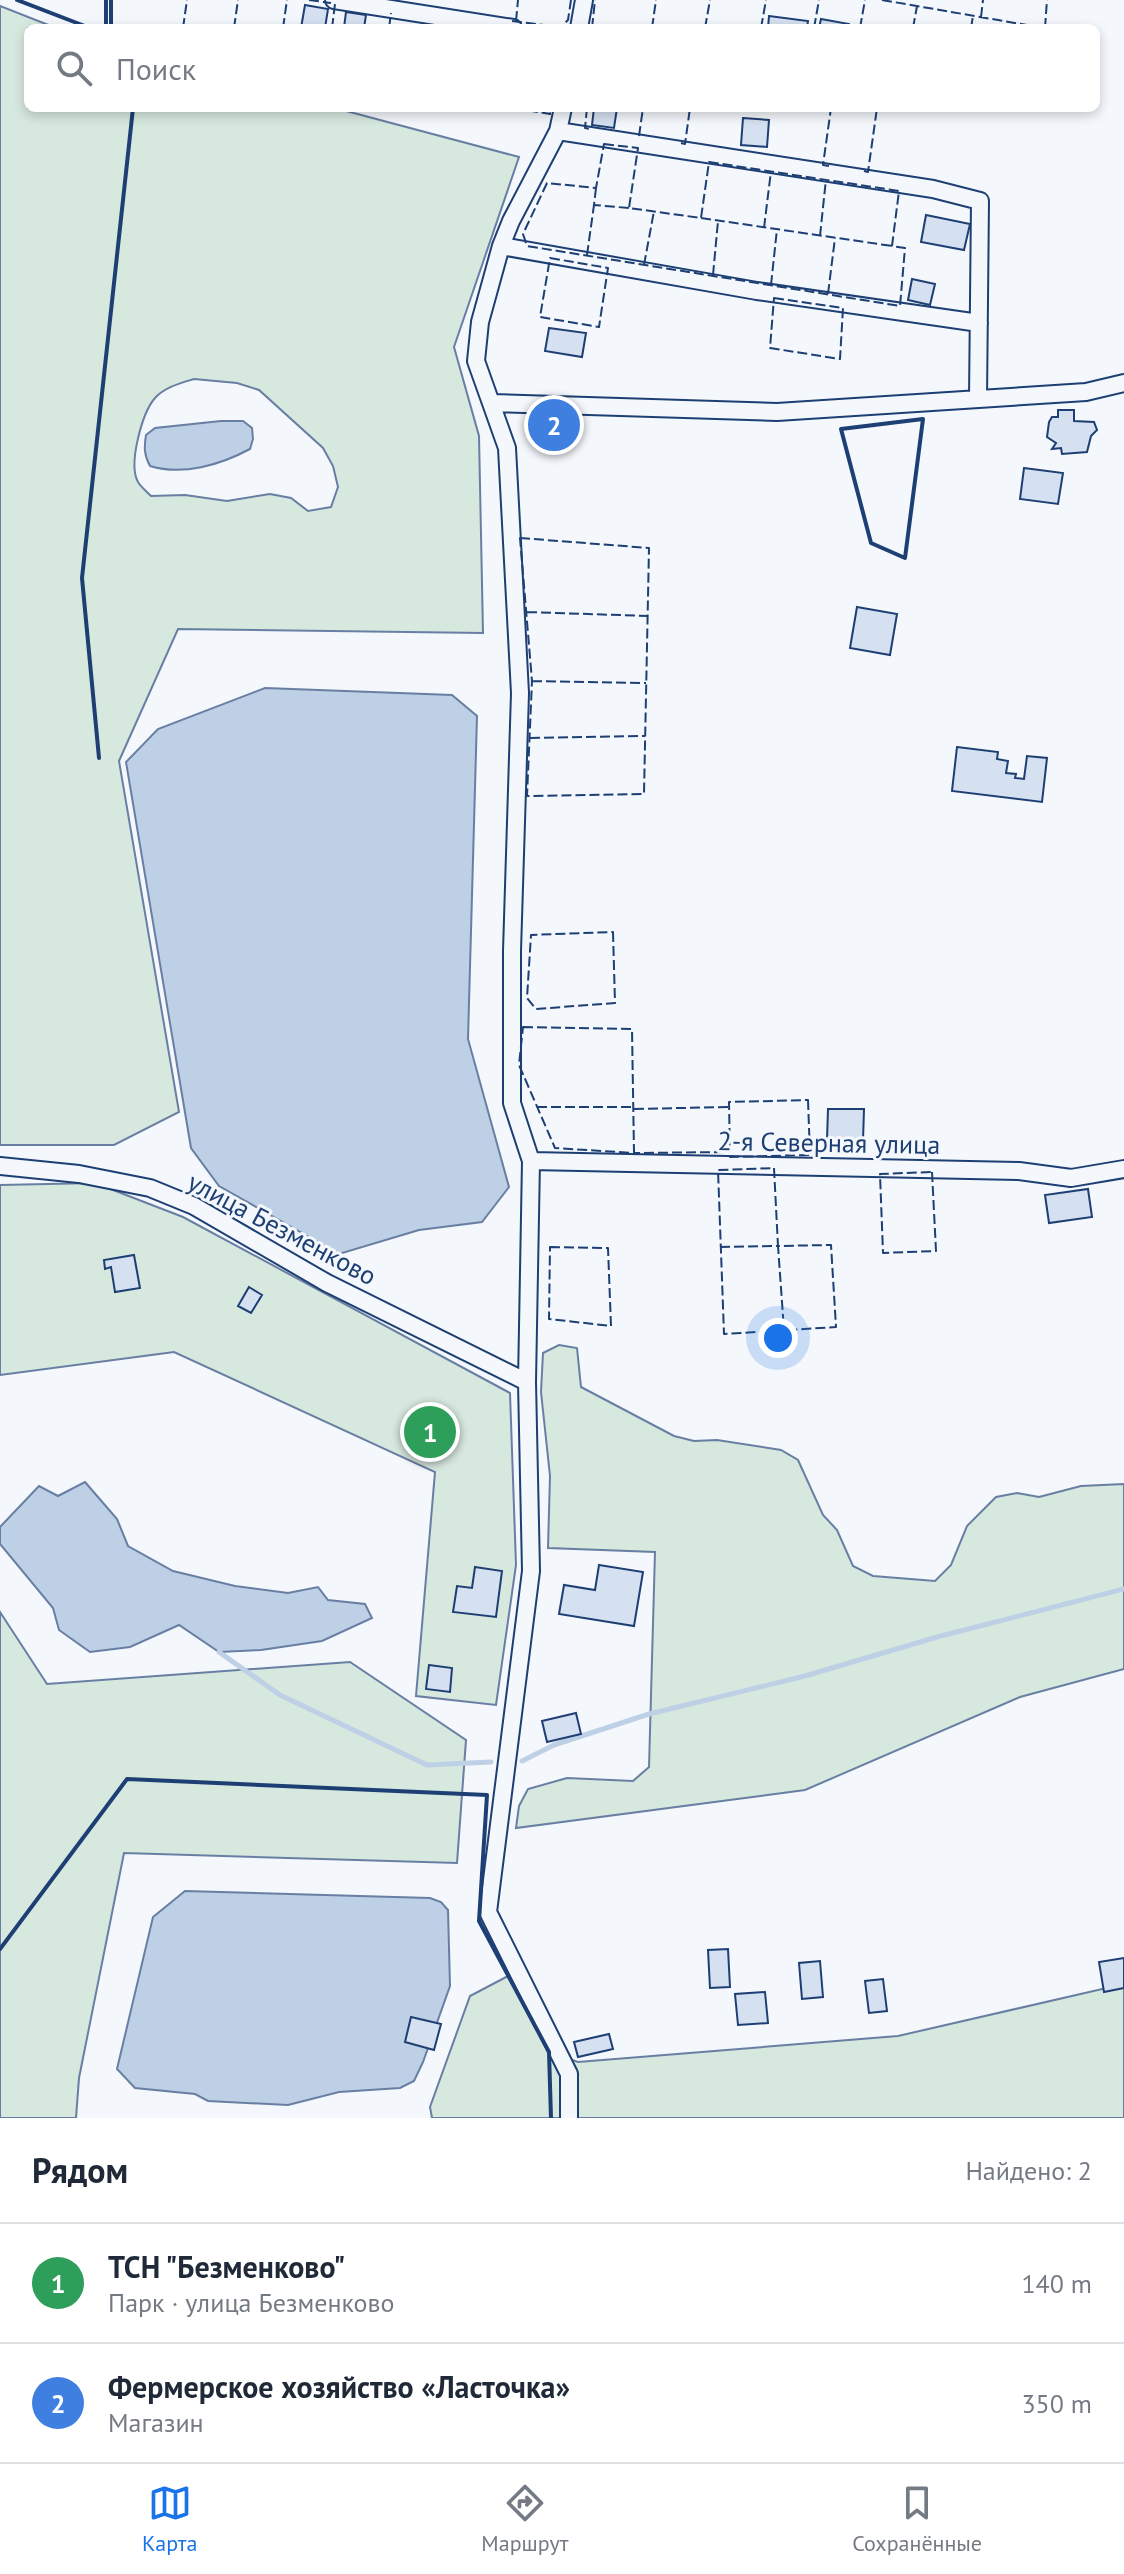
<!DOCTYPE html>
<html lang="ru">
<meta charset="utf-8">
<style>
:root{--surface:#fff;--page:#f6f6f7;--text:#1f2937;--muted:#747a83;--line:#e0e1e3;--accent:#1a73e8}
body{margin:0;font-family:"PT Sans",sans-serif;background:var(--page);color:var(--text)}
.you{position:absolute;left:778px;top:1338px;width:28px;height:28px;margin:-20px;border:6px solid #fff;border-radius:50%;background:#1a73e8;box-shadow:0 0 0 12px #1a73e833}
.badge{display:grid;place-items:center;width:52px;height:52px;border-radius:50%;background:var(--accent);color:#fff;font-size:26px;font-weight:700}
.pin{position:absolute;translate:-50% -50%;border:4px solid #fff;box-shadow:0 2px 8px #0006}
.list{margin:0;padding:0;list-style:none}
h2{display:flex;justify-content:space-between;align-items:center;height:104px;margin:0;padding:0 32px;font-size:34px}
h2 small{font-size:26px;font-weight:400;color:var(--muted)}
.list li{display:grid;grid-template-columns:52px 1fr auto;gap:24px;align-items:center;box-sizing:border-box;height:120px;padding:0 32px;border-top:2px solid var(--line)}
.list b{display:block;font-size:30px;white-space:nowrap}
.list p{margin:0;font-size:26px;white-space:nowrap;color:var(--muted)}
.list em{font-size:26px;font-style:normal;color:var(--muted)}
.icon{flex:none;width:44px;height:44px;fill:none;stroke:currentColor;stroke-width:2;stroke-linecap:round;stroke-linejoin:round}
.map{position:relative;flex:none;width:1124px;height:2118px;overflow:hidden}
.search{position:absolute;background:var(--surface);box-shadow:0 4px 12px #0003;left:24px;right:24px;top:24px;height:88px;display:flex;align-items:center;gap:20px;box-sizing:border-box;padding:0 28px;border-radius:12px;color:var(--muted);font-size:30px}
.sheet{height:344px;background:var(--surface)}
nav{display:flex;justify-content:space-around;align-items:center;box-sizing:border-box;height:112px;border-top:2px solid var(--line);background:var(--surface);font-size:22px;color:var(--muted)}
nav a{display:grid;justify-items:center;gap:4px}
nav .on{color:var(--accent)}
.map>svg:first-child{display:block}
.green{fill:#d7e8df;stroke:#687fa3;stroke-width:2;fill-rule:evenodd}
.water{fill:#bed0e5;stroke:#687fa3;stroke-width:2}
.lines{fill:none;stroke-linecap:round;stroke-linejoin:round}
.stream{stroke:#bed0e5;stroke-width:5}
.building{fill:#d5e0f0;stroke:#1d3f73;stroke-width:2}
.minor-casing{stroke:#1d3f73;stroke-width:20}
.minor{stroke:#f4f7fb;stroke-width:16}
.fence{stroke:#1d3f73;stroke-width:2;stroke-dasharray:10 4;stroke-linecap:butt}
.wall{stroke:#1d3f73;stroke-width:4}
.labels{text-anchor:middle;stroke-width:6;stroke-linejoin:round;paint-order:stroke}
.street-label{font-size:26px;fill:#1d3f73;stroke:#f4f7fb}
</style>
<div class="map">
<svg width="1124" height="2118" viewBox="0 0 1124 2118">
<rect width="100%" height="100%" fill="#f4f7fb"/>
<path class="green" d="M 0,6 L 56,28 L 28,28 L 28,108 L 335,108 L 519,157 L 454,347 L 479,436 L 483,633 L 178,629 L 119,761 L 179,1112 L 114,1145 L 0,1145 ZM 194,379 L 237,383 L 259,390 L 323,448 L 333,466 L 338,487 L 331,507 L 308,511 L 291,498 L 270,494 L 227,501 L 185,495 L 151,496 C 147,492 141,487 138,482 C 128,464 142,413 155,398 C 165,387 181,383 194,379 Z
M 95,1183 L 183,1217 L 510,1393 L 516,1565 L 496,1705 L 416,1696 L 435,1472 L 174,1352 L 0,1375 L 0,1185 Z
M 559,1345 L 577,1348 L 581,1387 L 674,1436 L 694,1441 L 717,1440 L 781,1450 L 798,1460 L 823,1515 L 837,1530 L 853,1566 L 873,1576 L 935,1581 L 951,1565 L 967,1526 L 996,1497 L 1017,1493 L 1039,1497 L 1081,1486 L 1124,1484 L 1124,1669 L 1020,1697 L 805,1790 L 516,1828 L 519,1806 L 528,1789 L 567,1778 L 633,1781 L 649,1767 L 655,1552 L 548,1548 L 550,1476 L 541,1392 L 543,1353 Z
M 0,1612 L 47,1684 L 350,1662 L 466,1740 L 457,1863 L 124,1853 L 79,2078 L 76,2118 L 0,2118 Z
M 510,1975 L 549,2052 L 578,2062 L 898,2036 L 1124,1984 L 1124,2118 L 432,2118 L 430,2107 L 470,1996 Z"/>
<path class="water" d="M 221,421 L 243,421 L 252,428 L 253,439 L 250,449 C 220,465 183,476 150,466 C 144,455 144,447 146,435 L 155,428 Z
M 265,688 L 452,695 L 477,716 L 468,1039 L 509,1187 L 482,1222 L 419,1230 L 339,1254 L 219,1186 L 191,1148 L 126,762 L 158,729 Z
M 85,1482 L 117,1519 L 128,1546 L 173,1571 L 235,1586 L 288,1593 L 318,1587 L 328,1600 L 365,1604 L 372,1618 L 322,1641 L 261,1650 L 219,1652 L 179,1625 L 130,1647 L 90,1652 L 59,1630 L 53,1608 L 0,1544 L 0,1527 L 39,1486 L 58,1496 Z
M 185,1891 L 430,1898 L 441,1902 L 448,1910 L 450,1986 L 423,2062 L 414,2081 L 400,2088 L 339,2092 L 288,2105 L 208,2101 L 195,2094 L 135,2088 L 117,2069 L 153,1917 Z"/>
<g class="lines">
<path class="stream" d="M 219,1652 L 280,1695 L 427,1765 L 491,1762
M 522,1761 L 554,1745 L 649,1714 L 805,1676 L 937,1637 L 1124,1589"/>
</g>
<path class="building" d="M 305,5 L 328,9 L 325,28 L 301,28 Z
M 346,12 L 366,15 L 364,28 L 344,28 Z
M 769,16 L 808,21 L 807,28 L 768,28 Z
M 821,19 L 849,24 L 849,28 L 819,28 Z
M 594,108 L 617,108 L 614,128 L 592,125 Z
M 743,118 L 769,120 L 767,147 L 741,145 Z
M 926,215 L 970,224 L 964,250 L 921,242 Z
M 912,279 L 935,284 L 930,305 L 908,300 Z
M 549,328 L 586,333 L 582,357 L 545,351 Z
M 1058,410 L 1074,410 L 1074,421 L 1094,422 L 1097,430 L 1091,436 L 1087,452 L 1062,454 L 1061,448 L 1052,449 L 1056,443 L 1047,437 L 1049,422 L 1052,417 L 1058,417 Z
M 1024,468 L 1063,473 L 1058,504 L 1020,499 Z
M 857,607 L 897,614 L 890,655 L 850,648 Z
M 957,747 L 998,752 L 997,759 L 1008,761 L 1006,773 L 1016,774 L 1015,778 L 1024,779 L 1027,756 L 1047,758 L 1042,802 L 952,791 Z
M 828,1109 L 864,1109 L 863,1141 L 827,1140 Z
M 1088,1189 L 1092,1217 L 1049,1223 L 1045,1195 Z
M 134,1255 L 140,1288 L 115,1292 L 111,1267 L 105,1269 L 104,1260 Z
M 249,1287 L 262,1295 L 251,1313 L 238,1306 Z
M 599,1565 L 643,1572 L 634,1626 L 559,1614 L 564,1585 L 595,1590 Z
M 475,1567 L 502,1571 L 496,1617 L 453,1612 L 457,1586 L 472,1588 Z
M 429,1665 L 452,1668 L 450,1692 L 426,1689 Z
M 576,1713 L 581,1734 L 547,1742 L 542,1721 Z
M 728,1949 L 730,1987 L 710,1988 L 708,1950 Z
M 1124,1958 L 1124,1988 L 1104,1992 L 1099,1962 Z
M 820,1961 L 823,1997 L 802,1999 L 799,1963 Z
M 883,1979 L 887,2011 L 869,2013 L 865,1981 Z
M 765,1992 L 768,2023 L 738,2025 L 735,1994 Z
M 411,2017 L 441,2024 L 434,2050 L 405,2042 Z
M 609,2034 L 613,2049 L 578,2057 L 574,2042 Z"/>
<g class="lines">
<defs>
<path id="minor" d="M 334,0 L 513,28
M 579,28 L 584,0
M 563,108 L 558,131 L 511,221 L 501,246 L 480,322 L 476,361 L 507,448 L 520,693 L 512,951 L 512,1103 L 531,1161 L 527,1382 L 531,1571 L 488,1912 L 569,2074 L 569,2118
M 558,131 L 933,189 L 980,201 L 978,399
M 501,246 L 757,291 L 979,323
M 492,403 L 777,412 L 1086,392 L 1124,383
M 531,1161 L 1019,1171 L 1071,1178 L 1124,1169
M 0,1166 L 79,1174 L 150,1188 L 194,1206 L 327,1283 L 527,1382"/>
</defs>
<use href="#minor" class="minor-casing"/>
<use href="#minor" class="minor"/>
<path class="fence" d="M 309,0 L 331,3
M 882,0 L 1044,28
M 981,17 L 983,0
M 512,21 L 561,27 L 568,20 L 571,0
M 516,21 L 518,0
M 183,28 L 187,0
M 234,28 L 238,0
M 283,28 L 287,0
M 332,28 L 335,4
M 389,28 L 391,13
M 592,28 L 595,0
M 652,28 L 656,0
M 705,28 L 710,0
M 761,28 L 766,0
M 814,28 L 819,0
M 860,28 L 865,0
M 913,28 L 917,6
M 971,28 L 973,16
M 1045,28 L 1047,0
M 514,108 L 550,114 L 551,108
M 587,108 L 585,128 L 590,129
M 639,136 L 643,108
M 681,143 L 685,144 L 690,108
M 604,144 L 638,148 L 629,208 L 701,218 L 709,162 L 899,191 L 892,246 L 905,248 L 900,306 L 527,246 L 523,234 L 547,183 L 596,188 Z
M 829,166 L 823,165 L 831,108
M 864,171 L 868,172 L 877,108
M 596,188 L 594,205 L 629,208
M 701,218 L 892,246
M 764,228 L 771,171
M 820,236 L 826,179
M 587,255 L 594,205
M 550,258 L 608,268 L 599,327 L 540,317 Z
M 644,265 L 654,211
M 713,275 L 718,221
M 771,285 L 777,229
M 828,294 L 835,238
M 774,298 L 843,308 L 840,359 L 770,348 Z
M 520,538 L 649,548 L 644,794 L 527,796 L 532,681 Z
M 527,612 L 648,616
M 532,681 L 646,683
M 530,738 L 645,736
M 613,932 L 615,1003 L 536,1009 L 527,998 L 531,935 Z
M 523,1027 L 632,1029 L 634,1153 L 555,1148 L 519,1065 Z
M 808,1100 L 810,1155 L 730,1157 L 729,1102 Z
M 537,1107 L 634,1107
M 634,1109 L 729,1107
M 634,1149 L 634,1153 L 730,1152
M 774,1168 L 778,1246 L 831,1245 L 836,1327 L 724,1334 L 718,1170 Z
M 932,1172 L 936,1251 L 883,1253 L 880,1174 Z
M 550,1247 L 608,1248 L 611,1326 L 549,1319 Z
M 720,1247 L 778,1246 L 784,1330"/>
<path class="wall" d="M 17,0 L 90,28
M 106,0 L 106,28
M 111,0 L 111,28
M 923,419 L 905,558 L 871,543 L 841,429 Z
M 99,758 L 82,578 L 133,108
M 0,1949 L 127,1779 L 487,1795 L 479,1921 L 549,2052 L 551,2118"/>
</g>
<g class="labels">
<g class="street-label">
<text transform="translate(829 1143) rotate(1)" y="9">2-я Северная улица</text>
<text transform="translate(282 1229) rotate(28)" y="9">улица Безменково</text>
</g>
</g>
</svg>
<div class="you"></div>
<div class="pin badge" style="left:430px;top:1432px;background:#2e9e5b">1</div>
<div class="pin badge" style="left:554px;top:425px;background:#3f7fe0">2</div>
<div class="search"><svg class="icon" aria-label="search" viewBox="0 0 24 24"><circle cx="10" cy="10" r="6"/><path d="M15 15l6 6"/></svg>Поиск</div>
</div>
<section class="sheet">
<h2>Рядом<small>Найдено: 2</small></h2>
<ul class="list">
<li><span class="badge" style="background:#2e9e5b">1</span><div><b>ТСН &quot;Безменково&quot;</b><p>Парк · улица Безменково</p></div><em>140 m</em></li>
<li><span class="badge" style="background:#3f7fe0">2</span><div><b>Фермерское хозяйство «Ласточка»</b><p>Магазин</p></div><em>350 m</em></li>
</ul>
</section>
<nav>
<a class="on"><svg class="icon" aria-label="map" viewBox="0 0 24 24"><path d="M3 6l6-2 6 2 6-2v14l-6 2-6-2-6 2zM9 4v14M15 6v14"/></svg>Карта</a>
<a><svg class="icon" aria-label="directions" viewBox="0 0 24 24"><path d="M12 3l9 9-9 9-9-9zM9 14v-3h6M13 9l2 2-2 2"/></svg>Маршрут</a>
<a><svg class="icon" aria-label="saved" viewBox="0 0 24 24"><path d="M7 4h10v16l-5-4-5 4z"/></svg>Сохранённые</a>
</nav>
